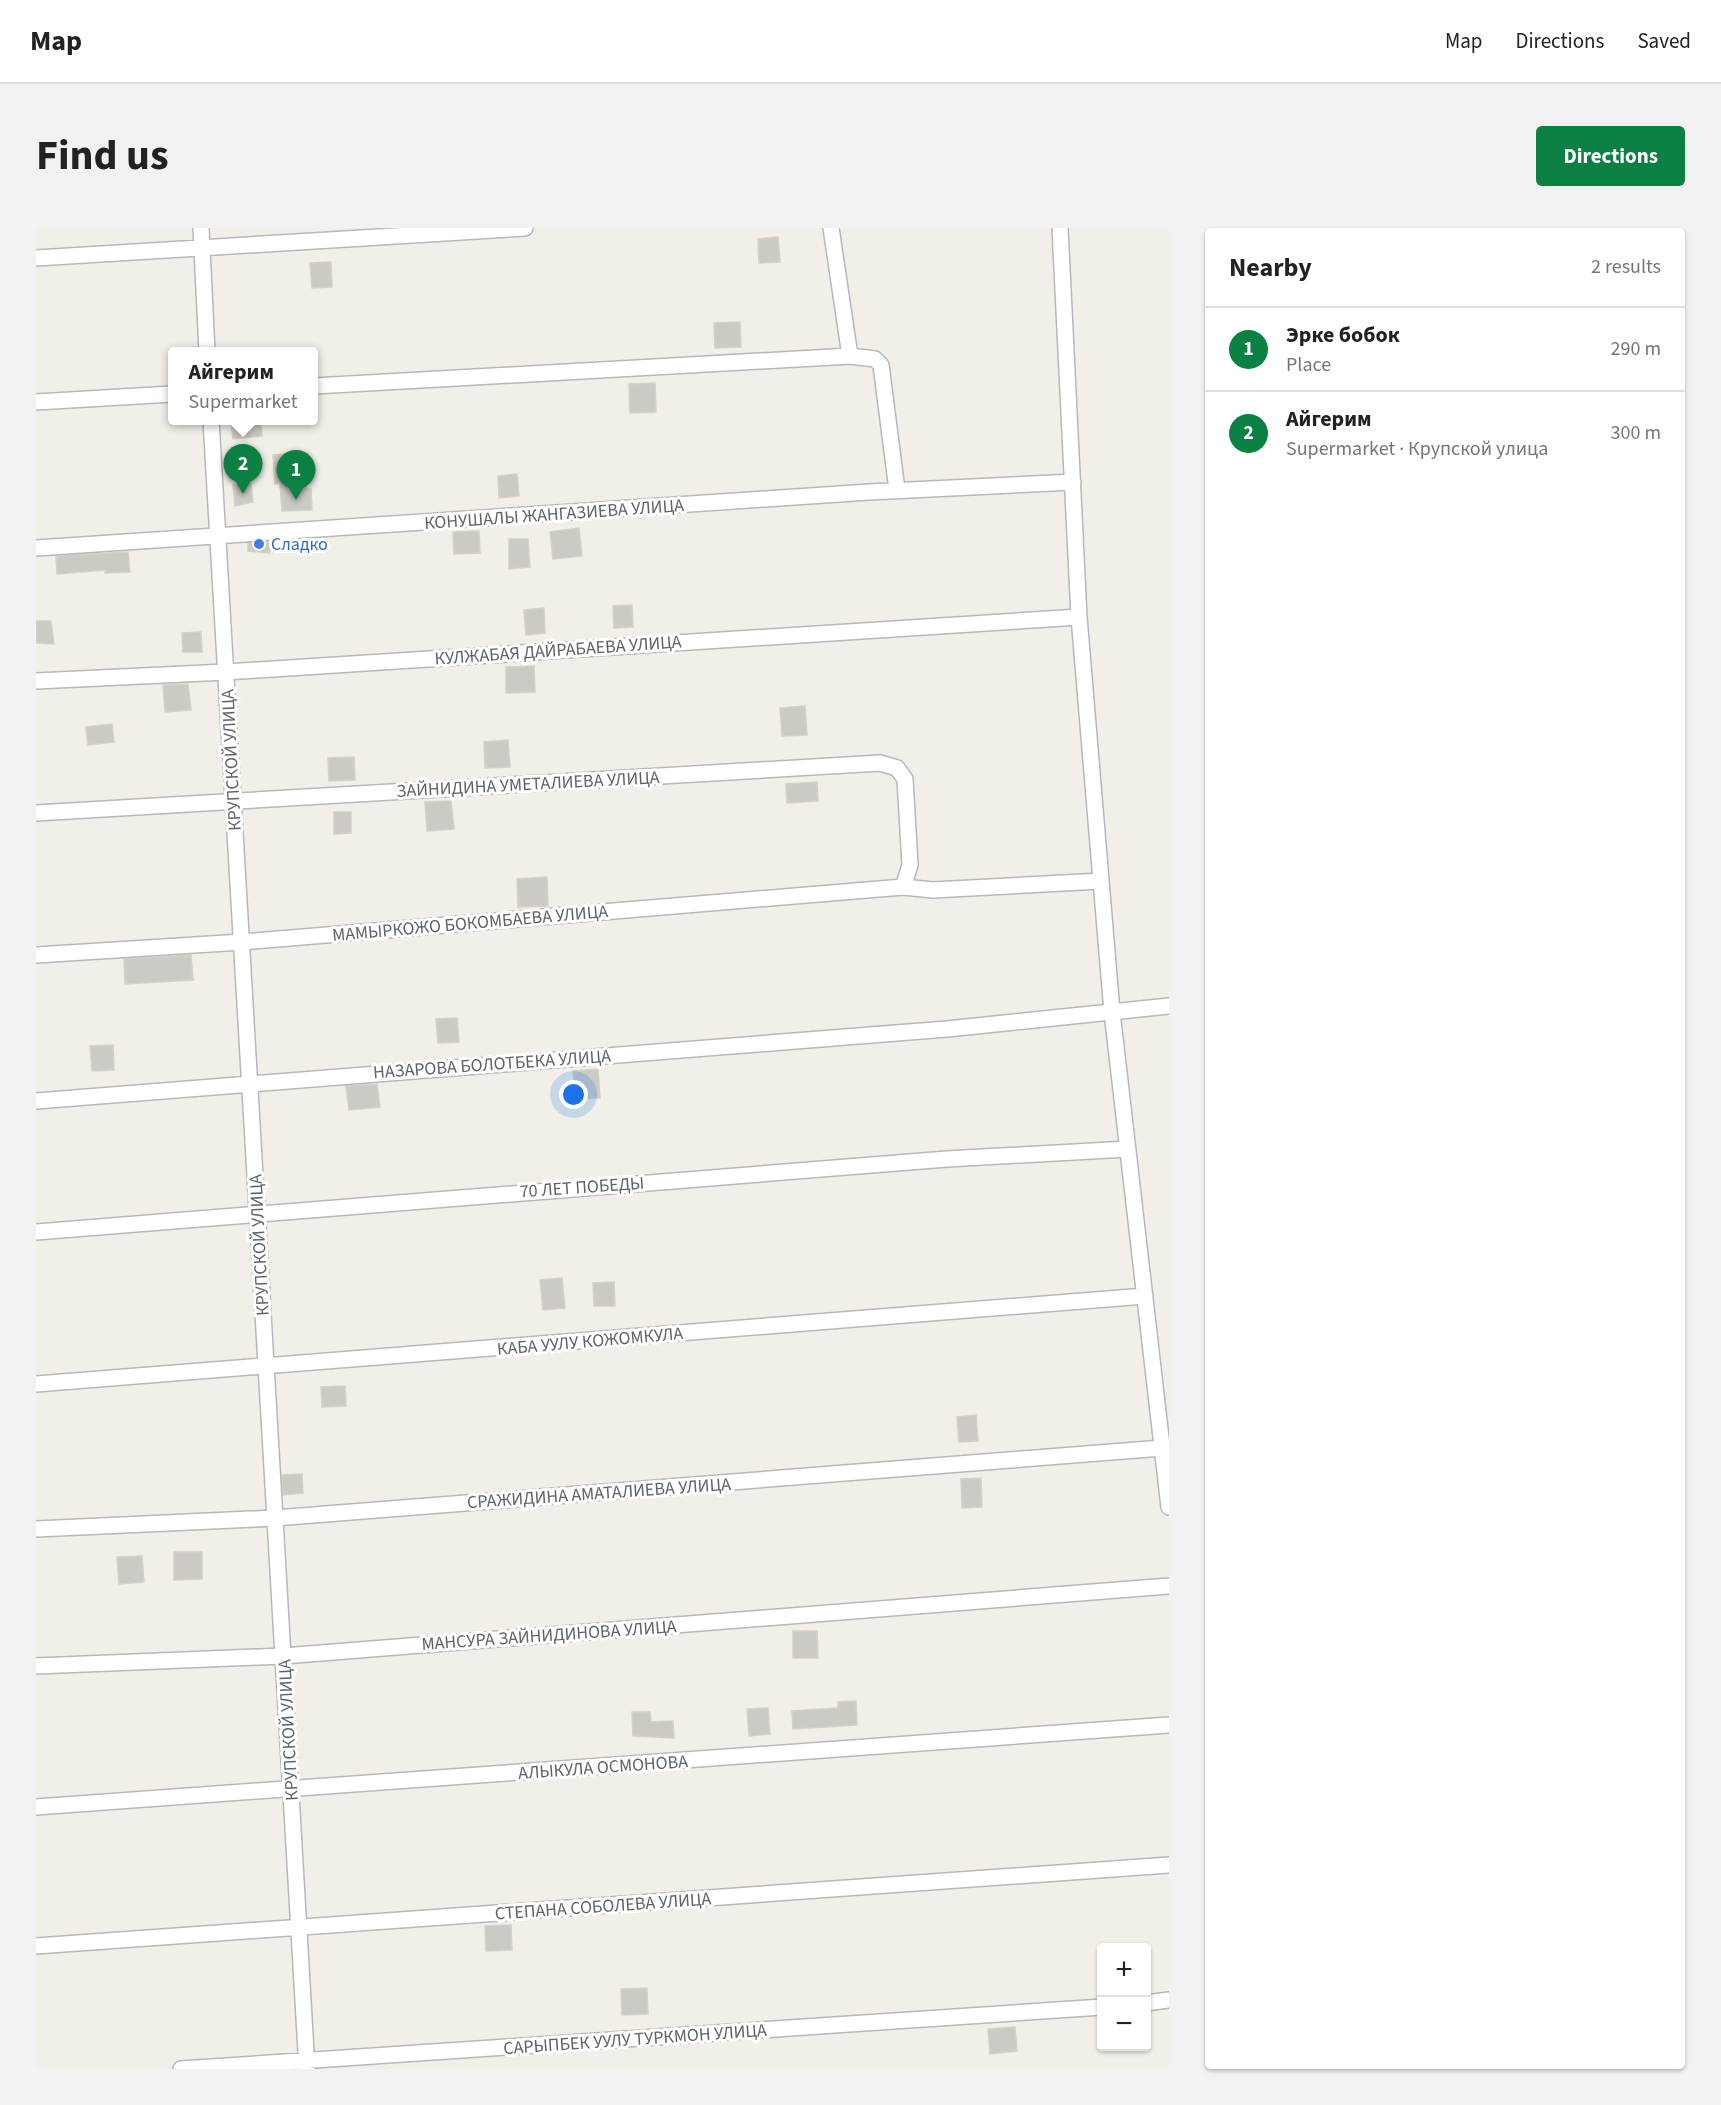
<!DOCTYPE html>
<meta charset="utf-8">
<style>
:root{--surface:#fff;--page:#f2f2f2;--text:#222;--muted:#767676;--line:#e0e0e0;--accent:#0b8043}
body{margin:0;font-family:"Source Sans 3",sans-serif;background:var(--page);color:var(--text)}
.controls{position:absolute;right:18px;bottom:18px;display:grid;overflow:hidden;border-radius:6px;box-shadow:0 2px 4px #0004}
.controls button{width:54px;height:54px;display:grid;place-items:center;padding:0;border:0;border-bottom:2px solid var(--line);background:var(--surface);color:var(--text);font:30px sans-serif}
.you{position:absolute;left:538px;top:867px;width:21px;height:21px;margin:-15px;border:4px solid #fff;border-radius:50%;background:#1a73e8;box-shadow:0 0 0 9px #1a73e833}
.badge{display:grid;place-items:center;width:39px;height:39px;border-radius:50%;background:var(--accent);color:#fff;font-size:20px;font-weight:700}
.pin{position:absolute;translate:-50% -50px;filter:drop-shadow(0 2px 3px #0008)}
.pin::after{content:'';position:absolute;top:32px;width:21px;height:18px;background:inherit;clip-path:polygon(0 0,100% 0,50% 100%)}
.popup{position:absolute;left:132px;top:119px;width:150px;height:78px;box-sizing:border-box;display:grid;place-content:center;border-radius:6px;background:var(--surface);filter:drop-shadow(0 2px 4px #0005);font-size:20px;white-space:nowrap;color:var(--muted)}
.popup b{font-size:22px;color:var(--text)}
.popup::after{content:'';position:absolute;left:50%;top:100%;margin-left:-12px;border:12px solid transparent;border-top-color:var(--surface)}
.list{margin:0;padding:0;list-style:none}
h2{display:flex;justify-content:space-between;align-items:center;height:78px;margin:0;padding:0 24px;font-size:26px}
h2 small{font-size:20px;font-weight:400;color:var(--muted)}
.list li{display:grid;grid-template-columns:39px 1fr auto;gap:18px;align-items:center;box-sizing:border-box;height:84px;padding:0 24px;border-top:2px solid var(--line)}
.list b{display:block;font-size:22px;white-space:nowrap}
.list p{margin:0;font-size:20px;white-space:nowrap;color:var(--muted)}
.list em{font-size:20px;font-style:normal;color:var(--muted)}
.map{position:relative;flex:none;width:1133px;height:1841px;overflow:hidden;border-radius:6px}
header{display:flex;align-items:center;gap:36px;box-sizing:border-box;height:84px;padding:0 30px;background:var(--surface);border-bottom:2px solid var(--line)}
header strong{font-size:28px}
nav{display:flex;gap:33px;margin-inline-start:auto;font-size:21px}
.intro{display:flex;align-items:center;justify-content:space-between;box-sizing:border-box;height:144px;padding:0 36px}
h1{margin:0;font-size:42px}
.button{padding:15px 27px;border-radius:6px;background:var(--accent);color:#fff;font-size:21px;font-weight:700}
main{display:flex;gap:36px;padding:0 36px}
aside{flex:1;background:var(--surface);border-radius:6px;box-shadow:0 2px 4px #0004}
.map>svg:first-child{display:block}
.building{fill:#cccac5;stroke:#d6d1c6;stroke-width:1.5}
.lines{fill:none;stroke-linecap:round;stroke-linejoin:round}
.street-casing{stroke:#b5b8bc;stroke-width:18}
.street{stroke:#fff;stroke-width:15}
.shop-dot{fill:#3f7fe0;stroke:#fff;stroke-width:2}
.labels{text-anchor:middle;stroke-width:6;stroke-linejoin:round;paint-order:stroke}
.street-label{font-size:18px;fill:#5f6368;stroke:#fff}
.shop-label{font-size:18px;fill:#366cbe;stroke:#fff;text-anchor:start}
</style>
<header>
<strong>Map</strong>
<nav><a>Map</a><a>Directions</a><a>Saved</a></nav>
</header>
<div class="intro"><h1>Find us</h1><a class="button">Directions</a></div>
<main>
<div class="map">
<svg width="1133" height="1841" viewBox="0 0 1133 1841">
<rect width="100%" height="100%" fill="#f1efe8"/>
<path class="building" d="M 742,9 L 744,34 L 723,35 L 722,11 Z
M 295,34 L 296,59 L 276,60 L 274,35 Z
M 704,94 L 705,119 L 679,120 L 678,95 Z
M 619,155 L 620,184 L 594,185 L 593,156 Z
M 195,192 L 225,192 L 226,208 L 197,211 Z
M 268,225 L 270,261 L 275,261 L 276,282 L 246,283 L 244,255 L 239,256 L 237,227 Z
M 481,246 L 483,268 L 463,270 L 462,248 Z
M 215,255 L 217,274 L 199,278 L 197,257 Z
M 543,300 L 546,328 L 517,331 L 514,304 Z
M 443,303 L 444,325 L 418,326 L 417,304 Z
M 473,311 L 492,311 L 494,339 L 473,341 Z
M 234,314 L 234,325 L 212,323 L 212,315 Z
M 92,324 L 94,344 L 69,345 L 69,342 L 21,346 L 20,328 Z
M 596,377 L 597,399 L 578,400 L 577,378 Z
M 508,380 L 509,405 L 490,407 L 488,382 Z
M 0,393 L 15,393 L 18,416 L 0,415 Z
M 165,404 L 166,424 L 147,424 L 146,405 Z
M 498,438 L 499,464 L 470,465 L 470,439 Z
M 152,456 L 155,482 L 129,484 L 127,457 Z
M 769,478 L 771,507 L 746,508 L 744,480 Z
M 76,496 L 78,514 L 52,517 L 50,499 Z
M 472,512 L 474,539 L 449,540 L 448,514 Z
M 318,529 L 319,552 L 293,553 L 292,530 Z
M 781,554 L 782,573 L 751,575 L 750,556 Z
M 415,573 L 418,601 L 391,603 L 389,574 Z
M 298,584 L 315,584 L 315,605 L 298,606 Z
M 511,649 L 512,678 L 482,679 L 481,651 Z
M 155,727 L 157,752 L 89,756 L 88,731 Z
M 421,790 L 423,814 L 402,815 L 400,791 Z
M 77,817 L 78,842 L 56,843 L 54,818 Z
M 562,841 L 564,870 L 539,871 L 537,843 Z
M 341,856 L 344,879 L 313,882 L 310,858 Z
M 526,1050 L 529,1080 L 507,1082 L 504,1052 Z
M 578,1054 L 579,1078 L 558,1078 L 557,1055 Z
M 309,1158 L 310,1178 L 286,1179 L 285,1159 Z
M 940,1187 L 942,1213 L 923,1214 L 921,1189 Z
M 266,1246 L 267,1265 L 247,1267 L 246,1247 Z
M 945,1250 L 946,1279 L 926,1280 L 925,1251 Z
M 138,1324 L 166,1324 L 166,1351 L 138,1352 Z
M 106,1328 L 108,1354 L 83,1356 L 81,1329 Z
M 757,1403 L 781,1403 L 782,1430 L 757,1430 Z
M 820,1473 L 821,1497 L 757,1501 L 756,1483 L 802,1480 L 802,1474 Z
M 732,1480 L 734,1506 L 713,1508 L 711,1481 Z
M 596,1484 L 614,1484 L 615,1494 L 637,1493 L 638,1510 L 597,1508 Z
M 475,1697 L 476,1722 L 450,1723 L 449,1698 Z
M 611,1760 L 612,1786 L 586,1787 L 585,1761 Z
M 979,1799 L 981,1823 L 954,1826 L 952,1801 Z"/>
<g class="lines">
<defs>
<path id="street" d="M 165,0 L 171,124
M 795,0 L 814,128
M 1024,0 L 1043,389 L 1076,784 L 1133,1279
M 0,30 L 489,0
M 278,158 L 814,128 L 839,131 L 845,137 L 861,262
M 0,174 L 136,166
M 175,192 L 271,1841
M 0,320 L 833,264 L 1037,254
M 0,453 L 190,444 L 1043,389
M 0,585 L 844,535 L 861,540 L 869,551 L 874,637 L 867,659
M 0,727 L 206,714 L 867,659 L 897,662 L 1065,653
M 0,873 L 911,801 L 1133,778
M 0,1004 L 911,931 L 1092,921
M 0,1156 L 1109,1068
M 0,1301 L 239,1290 L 1126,1220
M 0,1438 L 247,1428 L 1133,1358
M 0,1579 L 1133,1497
M 0,1718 L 1133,1637
M 1110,1775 L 1133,1772
M 145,1841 L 1066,1779"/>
</defs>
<use href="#street" class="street-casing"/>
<use href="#street" class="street"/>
</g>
<circle class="shop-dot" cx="223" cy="316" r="6"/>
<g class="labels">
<g class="street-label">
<text transform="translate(518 286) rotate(-4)" y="6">КОНУШАЛЫ ЖАНГАЗИЕВА УЛИЦА</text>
<text transform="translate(522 422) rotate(-4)" y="6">КУЛЖАБАЯ ДАЙРАБАЕВА УЛИЦА</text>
<text transform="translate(195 532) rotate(-93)" y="6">КРУПСКОЙ УЛИЦА</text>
<text transform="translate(492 556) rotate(-3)" y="6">ЗАЙНИДИНА УМЕТАЛИЕВА УЛИЦА</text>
<text transform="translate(434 695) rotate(-5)" y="6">МАМЫРКОЖО БОКОМБАЕВА УЛИЦА</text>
<text transform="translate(456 836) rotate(-4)" y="6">НАЗАРОВА БОЛОТБЕКА УЛИЦА</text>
<text transform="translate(546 959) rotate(-4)" y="6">70 ЛЕТ ПОБЕДЫ</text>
<text transform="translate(223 1017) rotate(-93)" y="6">КРУПСКОЙ УЛИЦА</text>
<text transform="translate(554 1113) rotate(-5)" y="6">КАБА УУЛУ КОЖОМКУЛА</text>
<text transform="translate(563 1265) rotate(-4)" y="6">СРАЖИДИНА АМАТАЛИЕВА УЛИЦА</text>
<text transform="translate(513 1407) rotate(-4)" y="6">МАНСУРА ЗАЙНИДИНОВА УЛИЦА</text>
<text transform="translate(252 1502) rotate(-93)" y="6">КРУПСКОЙ УЛИЦА</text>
<text transform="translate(567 1539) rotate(-4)" y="6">АЛЫКУЛА ОСМОНОВА</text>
<text transform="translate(567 1678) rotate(-4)" y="6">СТЕПАНА СОБОЛЕВА УЛИЦА</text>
<text transform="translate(599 1811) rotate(-4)" y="6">САРЫПБЕК УУЛУ ТУРКМОН УЛИЦА</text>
</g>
<g class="shop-label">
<text x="235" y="322">Сладко</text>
</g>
</g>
</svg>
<div class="controls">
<button>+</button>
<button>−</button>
</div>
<div class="you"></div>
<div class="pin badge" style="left:260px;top:272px">1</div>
<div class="pin badge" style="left:207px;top:266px">2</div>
<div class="popup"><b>Айгерим</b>Supermarket</div>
</div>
<aside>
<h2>Nearby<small>2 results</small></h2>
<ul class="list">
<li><span class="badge">1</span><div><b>Эрке бобок</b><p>Place</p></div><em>290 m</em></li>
<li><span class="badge">2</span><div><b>Айгерим</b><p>Supermarket · Крупской улица</p></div><em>300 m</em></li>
</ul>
</aside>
</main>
